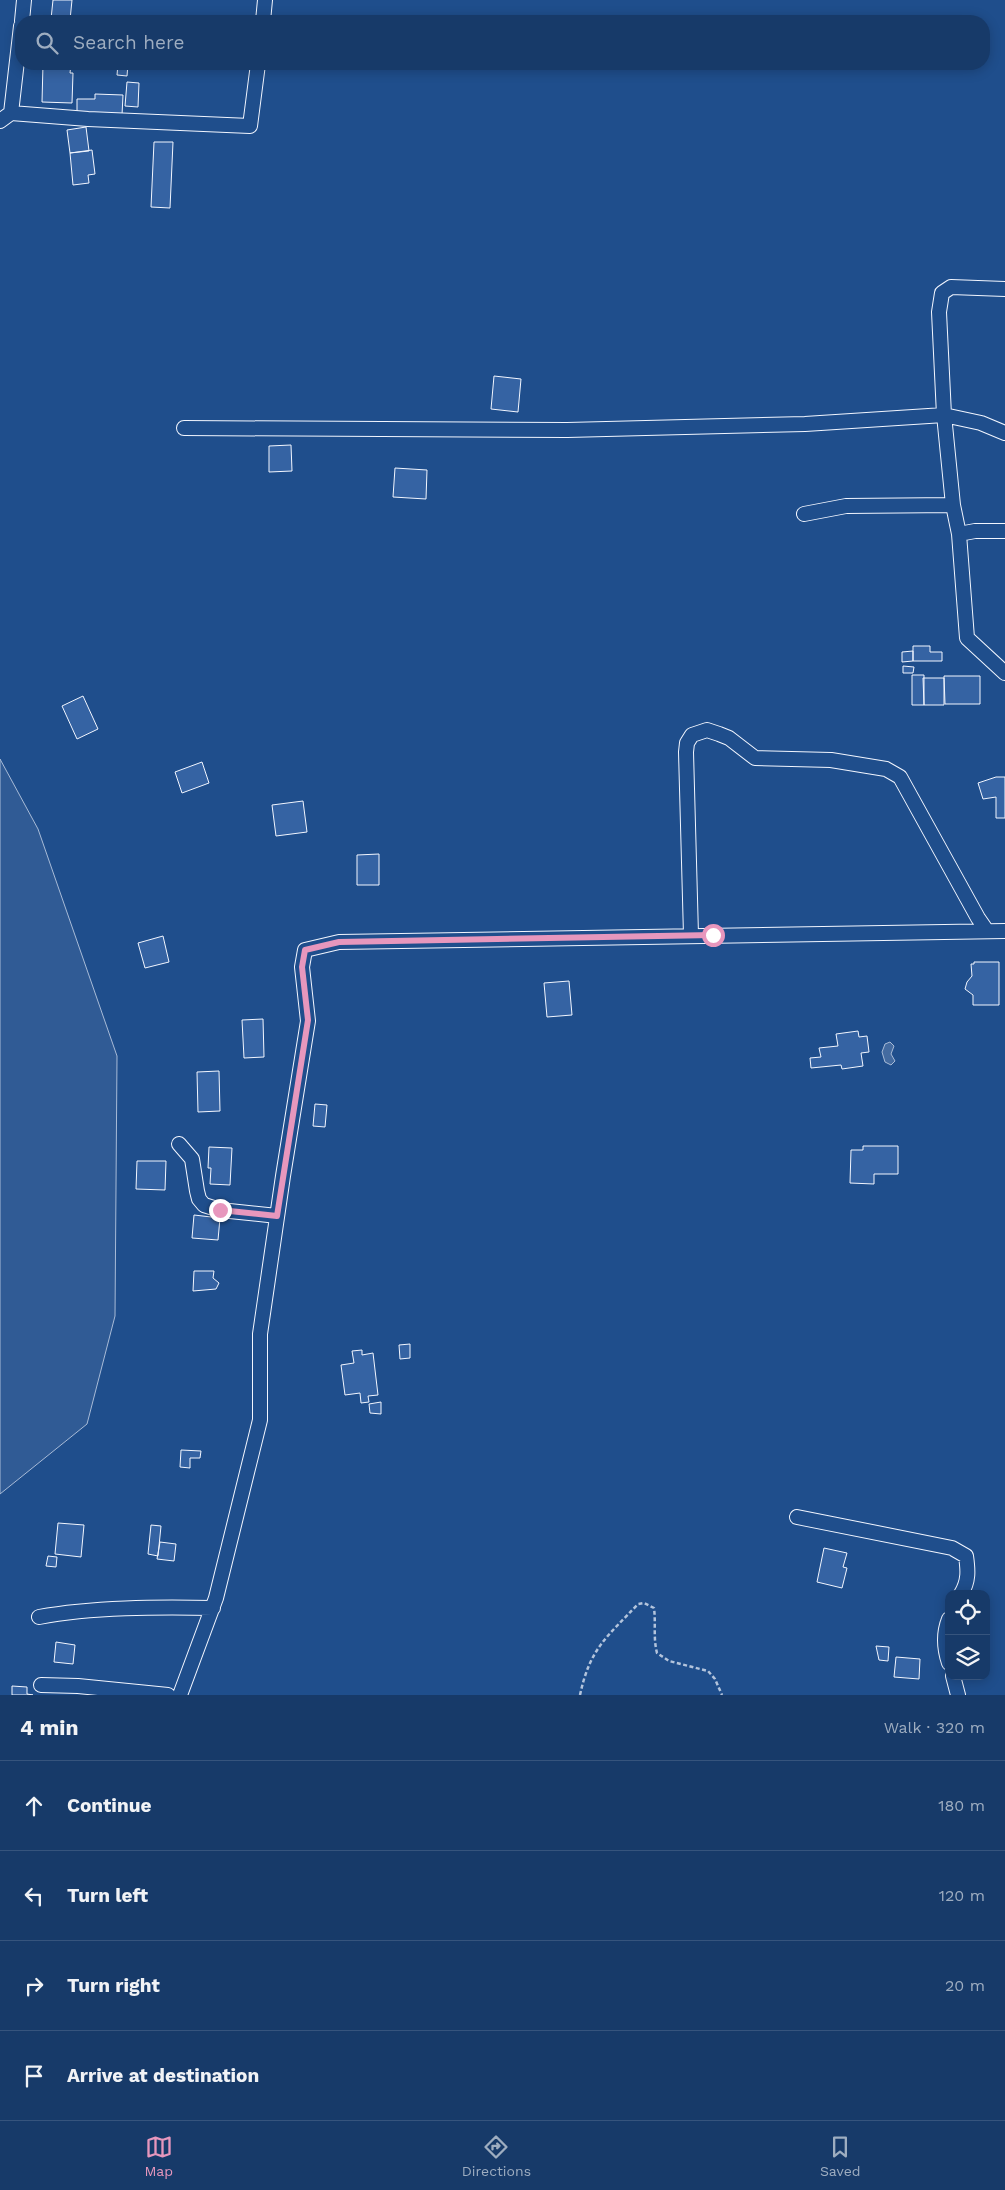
<!DOCTYPE html>
<meta charset="utf-8">
<style>
:root{--surface:#173a69;--page:#244571;--text:#f1f3f6;--muted:#9eadc0;--line:#36547d;--accent:#e797bd}
body{margin:0;font-family:"Work Sans",sans-serif;background:var(--page);color:var(--text)}
.controls{position:absolute;right:15px;bottom:15px;display:grid;overflow:hidden;border-radius:10px;box-shadow:0 2px 12px #0003}
.controls button{width:45px;height:45px;display:grid;place-items:center;padding:0;border:0;border-bottom:1px solid var(--line);background:var(--surface);color:var(--text);font:25px sans-serif}
.stop{position:absolute;width:15px;height:15px;margin:-11px;border:4px solid #e797bd;border-radius:50%;background:#fff}
.stop.end{background:#e797bd;border-color:#fff;box-shadow:0 1px 5px #0008}
.list{margin:0;padding:0;list-style:none}
h2{display:flex;justify-content:space-between;align-items:center;height:65px;margin:0;padding:0 20px;font-size:21px}
h2 small{font-size:16px;font-weight:400;color:var(--muted)}
.list li{display:grid;grid-template-columns:32px 1fr auto;gap:15px;align-items:center;box-sizing:border-box;height:90px;padding:0 20px;border-top:1px solid var(--line)}
.list b{display:block;font-size:19px;white-space:nowrap}
.list em{font-size:16px;font-style:normal;color:var(--muted)}
.icon{flex:none;width:28px;height:28px;fill:none;stroke:currentColor;stroke-width:2;stroke-linecap:round;stroke-linejoin:round}
.map{position:relative;flex:none;width:1005px;height:1695px;overflow:hidden}
.search{position:absolute;background:var(--surface);box-shadow:0 2px 12px #0003;left:15px;right:15px;top:15px;height:55px;display:flex;align-items:center;gap:12px;box-sizing:border-box;padding:0 18px;border-radius:20px;color:var(--muted);font-size:19px}
.sheet{height:425px;background:var(--surface)}
nav{display:flex;justify-content:space-around;align-items:center;box-sizing:border-box;height:70px;border-top:1px solid var(--line);background:var(--surface);font-size:14px;color:var(--muted)}
nav a{display:grid;justify-items:center;gap:2px}
nav .on{color:var(--accent)}
.map>svg:first-child{display:block}
.built{fill:#305b95;stroke:#a8bbd7}
.water{fill:#446ba0;stroke:#a8bbd7}
.building{fill:#3563a3;stroke:#f2f6ff}
.lines{fill:none;stroke-linecap:round;stroke-linejoin:round}
.street-casing{stroke:#f2f6ff;stroke-width:16}
.path{stroke:#b3c4dc;stroke-width:2.5;stroke-dasharray:4 2.5;stroke-linecap:butt}
.street{stroke:#1f4e8c;stroke-width:14}
.route{stroke:#e797bd;stroke-width:6}
</style>
<div class="map">
<svg width="1005" height="1695" viewBox="0 0 1005 1695">
<rect width="100%" height="100%" fill="#1f4e8c"/>
<path class="built" d="M 0,759 L 38,829 L 117,1056 L 115,1316 L 87,1424 L 0,1494 Z"/>
<path class="water" d="M 890,1042 L 894,1046 L 891,1054 L 895,1061 L 891,1065 L 885,1062 L 882,1052 L 885,1044 Z"/>
<path class="building" d="M 53,0 L 72,0 L 70,20 L 51,19 Z
M 43,64 L 71,64 L 70,73 L 73,73 L 72,103 L 42,102 Z
M 118,64 L 128,64 L 127,76 L 117,75 Z
M 127,82 L 139,83 L 138,107 L 125,106 Z
M 95,94 L 123,95 L 122,115 L 77,114 L 77,99 L 95,99 Z
M 86,127 L 89,151 L 70,153 L 67,130 Z
M 154,142 L 173,142 L 170,208 L 151,207 Z
M 92,150 L 95,174 L 88,175 L 89,183 L 73,185 L 70,153 Z
M 494,376 L 521,379 L 518,412 L 491,409 Z
M 291,445 L 292,471 L 269,472 L 269,446 Z
M 395,468 L 427,470 L 426,499 L 393,497 Z
M 913,646 L 930,646 L 930,652 L 942,652 L 942,661 L 913,661 Z
M 913,651 L 913,661 L 902,662 L 902,652 Z
M 903,666 L 914,667 L 913,673 L 903,673 Z
M 912,675 L 924,675 L 924,705 L 912,705 Z
M 944,676 L 980,676 L 980,704 L 945,704 Z
M 923,678 L 944,678 L 944,705 L 924,705 Z
M 83,696 L 98,729 L 77,739 L 62,706 Z
M 202,762 L 209,783 L 182,793 L 175,772 Z
M 996,777 L 1005,777 L 1005,818 L 996,818 L 996,797 L 983,799 L 978,783 Z
M 303,801 L 307,832 L 276,836 L 272,805 Z
M 379,854 L 379,885 L 357,885 L 357,855 Z
M 163,936 L 169,962 L 145,968 L 138,943 Z
M 974,962 L 999,962 L 999,1005 L 973,1005 L 973,995 L 965,989 L 967,982 L 972,976 L 971,964 L 974,964 Z
M 569,981 L 572,1015 L 547,1017 L 544,983 Z
M 263,1019 L 264,1057 L 244,1058 L 242,1020 Z
M 858,1031 L 859,1037 L 867,1036 L 869,1052 L 861,1053 L 863,1066 L 842,1069 L 841,1065 L 811,1068 L 810,1058 L 821,1057 L 819,1048 L 838,1046 L 836,1034 Z
M 219,1071 L 220,1111 L 198,1112 L 197,1072 Z
M 315,1104 L 327,1105 L 325,1127 L 313,1126 Z
M 863,1146 L 898,1146 L 898,1174 L 874,1174 L 874,1184 L 850,1183 L 851,1150 L 863,1150 Z
M 209,1147 L 232,1148 L 230,1185 L 210,1184 L 211,1168 L 208,1168 Z
M 137,1161 L 166,1161 L 165,1190 L 136,1189 Z
M 194,1215 L 220,1218 L 218,1240 L 192,1238 Z
M 194,1271 L 214,1271 L 213,1278 L 219,1283 L 216,1289 L 193,1291 Z
M 410,1344 L 410,1358 L 400,1359 L 399,1345 Z
M 362,1350 L 362,1355 L 373,1353 L 378,1395 L 368,1396 L 369,1402 L 361,1403 L 360,1393 L 345,1395 L 341,1365 L 354,1363 L 352,1351 Z
M 381,1402 L 381,1414 L 370,1413 L 369,1404 Z
M 181,1450 L 201,1451 L 200,1458 L 190,1458 L 190,1468 L 180,1467 Z
M 58,1523 L 84,1525 L 81,1557 L 55,1554 Z
M 151,1525 L 161,1526 L 158,1556 L 148,1554 Z
M 160,1542 L 176,1544 L 174,1561 L 157,1559 Z
M 824,1548 L 847,1553 L 843,1567 L 847,1568 L 842,1588 L 817,1582 Z
M 48,1556 L 57,1557 L 56,1567 L 46,1566 Z
M 56,1642 L 75,1645 L 73,1664 L 54,1662 Z
M 876,1646 L 889,1647 L 888,1661 L 879,1660 Z
M 896,1657 L 920,1659 L 919,1679 L 894,1677 Z
M 12,1686 L 27,1687 L 27,1694 L 33,1695 L 12,1695 Z"/>
<g class="lines">
<defs>
<path id="street" d="M 22,21 L 24,0
M 263,21 L 265,0
M 11,113 L 21,26
M 0,121 L 11,113 L 88,119 L 250,126 L 258,64
M 1005,289 L 951,287 L 942,293 L 939,312 L 944,415 L 953,505 L 959,534 L 967,638 L 1005,673
M 184,428 L 567,430 L 805,424 L 944,415 L 981,423 L 1005,433
M 804,514 L 846,506 L 953,505
M 959,534 L 975,531 L 1005,531
M 691,935 L 686,752 L 687,743 L 692,735 L 707,730 L 719,734 L 729,738 L 755,758 L 831,760 L 886,769 L 900,777 L 978,918 L 987,931
M 179,1144 L 192,1159 L 197,1191 L 199,1199 L 204,1205 L 220,1210 L 277,1216
M 797,1517 L 952,1548 L 966,1556 C 968,1570 969,1581 961,1594
M 39,1617 C 92,1607 158,1607 213,1608
M 949,1619 C 943,1634 944,1648 949,1663
M 953,1676 L 958,1695
M 41,1685 L 78,1686 L 168,1695
M 180,1695 L 216,1598 L 260,1420 L 260,1334 L 283,1176 L 308,1021 L 302,967 L 305,950 L 339,942 L 1005,931"/>
</defs>
<use href="#street" class="street-casing"/>
<path class="path" d="M 580,1695 C 590,1648 607,1637 638,1604 L 644,1603 L 654,1608 C 656,1624 653,1637 657,1653 L 669,1661 L 708,1671 L 715,1679 L 722,1695"/>
<use href="#street" class="street"/>
</g>
<g class="lines">
<path class="route" d="M 220,1210 L 277,1216 L 308,1020 L 302,967 L 305,950 L 339,942 L 713,935"/>
</g>
</svg>
<div class="controls">
<button><svg class="icon" aria-label="locate" viewBox="0 0 24 24"><circle cx="12" cy="12" r="6"/><path d="M12 2v4M12 18v4M2 12h4M18 12h4"/></svg></button>
<button><svg class="icon" aria-label="layers" viewBox="0 0 24 24"><path d="M12 4l9 5-9 5-9-5zM3 14l9 5 9-5"/></svg></button>
</div>
<div class="stop" style="left:713px;top:935px"></div>
<div class="stop end" style="left:220px;top:1210px"></div>
<div class="search"><svg class="icon" aria-label="search" viewBox="0 0 24 24"><circle cx="10" cy="10" r="6"/><path d="M15 15l6 6"/></svg>Search here</div>
</div>
<section class="sheet">
<h2>4 min<small>Walk · 320 m</small></h2>
<ul class="list">
<li><svg class="icon" aria-label="ahead" viewBox="0 0 24 24"><path d="M12 20V5M6 11l6-6 6 6"/></svg><div><b>Continue</b></div><em>180 m</em></li>
<li><svg class="icon" aria-label="left" viewBox="0 0 24 24"><path d="M17 20v-9H6M10 6l-5 5 5 5"/></svg><div><b>Turn left</b></div><em>120 m</em></li>
<li><svg class="icon" aria-label="right" viewBox="0 0 24 24"><path d="M7 20v-9h11M14 6l5 5-5 5"/></svg><div><b>Turn right</b></div><em>20 m</em></li>
<li><svg class="icon" aria-label="arrive" viewBox="0 0 24 24"><path d="M6 21V4h12l-3 4 3 4H6"/></svg><div><b>Arrive at destination</b></div></li>
</ul>
</section>
<nav>
<a class="on"><svg class="icon" aria-label="map" viewBox="0 0 24 24"><path d="M3 6l6-2 6 2 6-2v14l-6 2-6-2-6 2zM9 4v14M15 6v14"/></svg>Map</a>
<a><svg class="icon" aria-label="directions" viewBox="0 0 24 24"><path d="M12 3l9 9-9 9-9-9zM9 14v-3h6M13 9l2 2-2 2"/></svg>Directions</a>
<a><svg class="icon" aria-label="saved" viewBox="0 0 24 24"><path d="M7 4h10v16l-5-4-5 4z"/></svg>Saved</a>
</nav>
